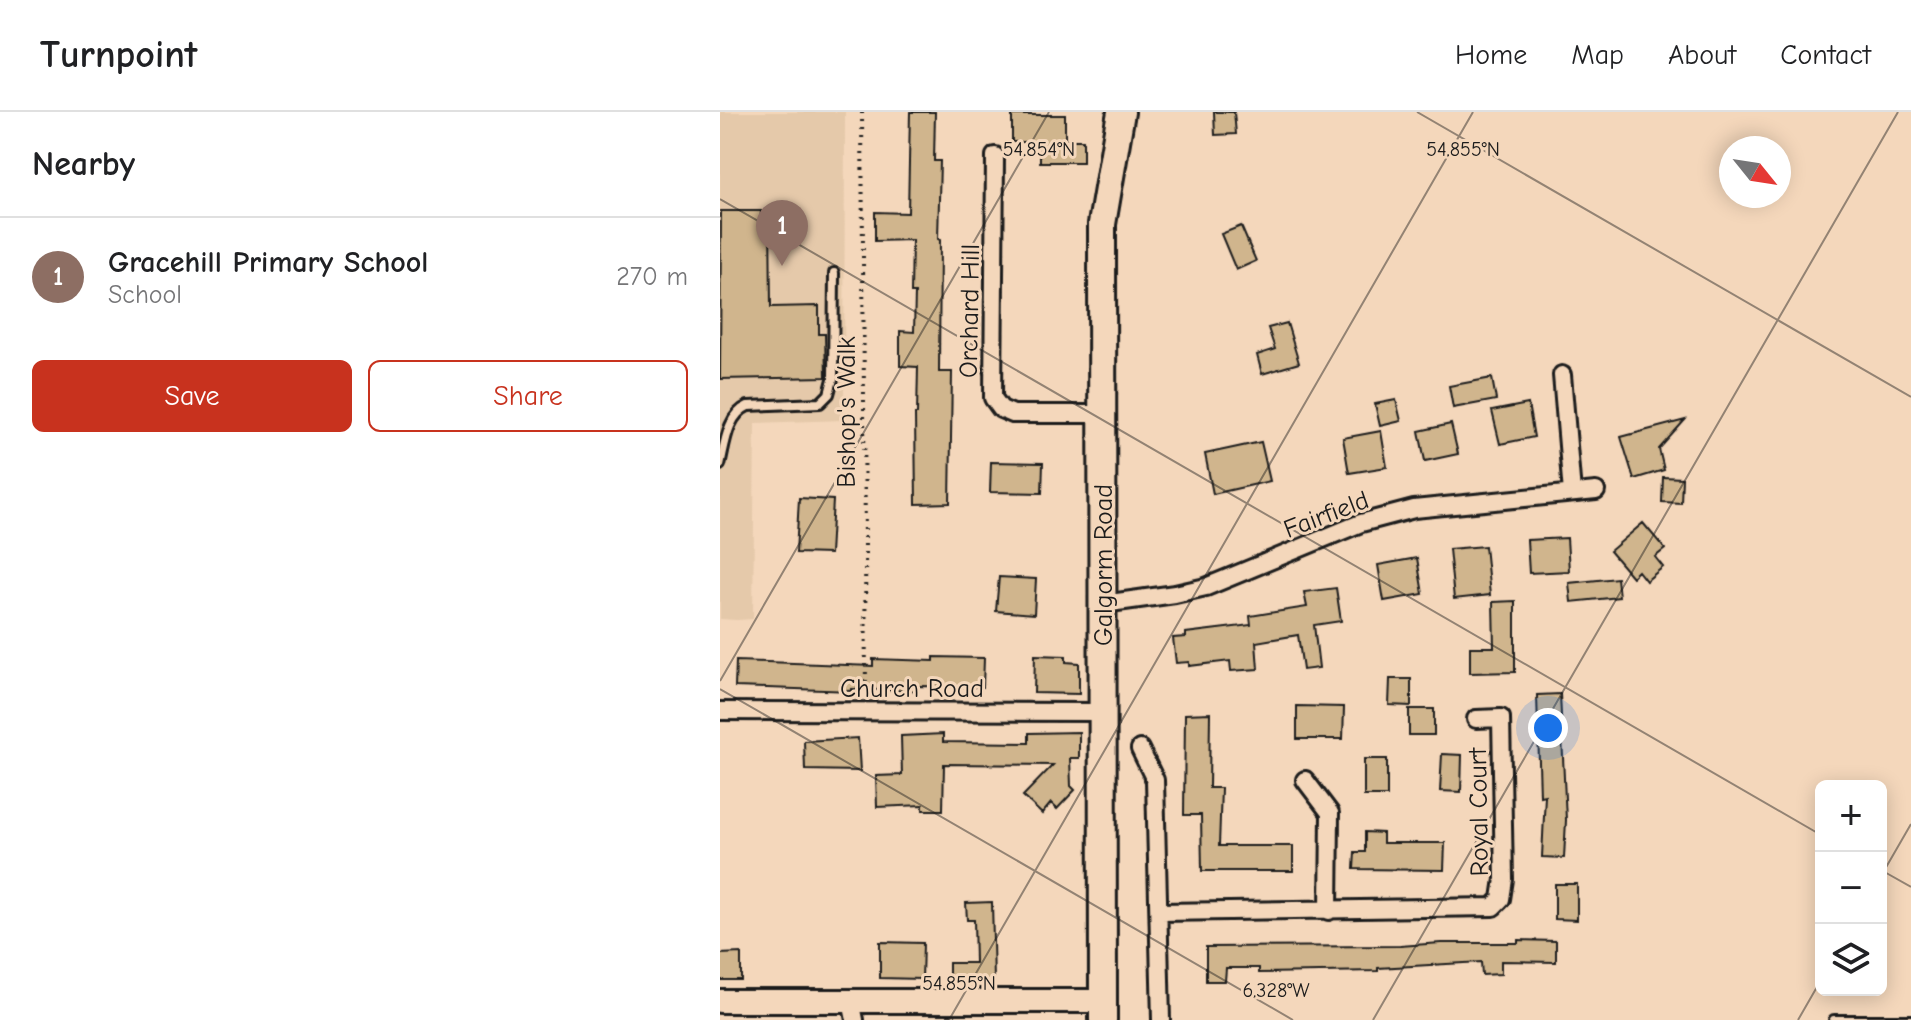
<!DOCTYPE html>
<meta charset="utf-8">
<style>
:root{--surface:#fff;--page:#f6f6f6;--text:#202124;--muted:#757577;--line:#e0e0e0;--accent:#c8321e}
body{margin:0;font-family:"Comic Neue",sans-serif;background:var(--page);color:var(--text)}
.controls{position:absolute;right:24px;bottom:24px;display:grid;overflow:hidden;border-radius:12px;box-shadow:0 4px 20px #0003}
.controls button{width:72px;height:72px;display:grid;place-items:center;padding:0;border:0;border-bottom:2px solid var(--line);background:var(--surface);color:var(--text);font:40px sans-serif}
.compass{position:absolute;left:999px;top:24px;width:72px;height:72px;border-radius:50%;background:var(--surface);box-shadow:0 4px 20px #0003;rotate:120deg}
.you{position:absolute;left:828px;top:616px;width:28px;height:28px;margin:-20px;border:6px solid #fff;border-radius:50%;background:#1a73e8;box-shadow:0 0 0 12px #1a73e833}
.badge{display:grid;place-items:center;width:52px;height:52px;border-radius:50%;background:var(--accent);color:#fff;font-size:26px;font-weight:700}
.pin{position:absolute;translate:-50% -66px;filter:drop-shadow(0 2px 4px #0008)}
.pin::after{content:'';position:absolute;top:42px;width:28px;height:24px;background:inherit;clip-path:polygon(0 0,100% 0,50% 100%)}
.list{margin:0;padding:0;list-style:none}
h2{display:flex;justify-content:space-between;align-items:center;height:104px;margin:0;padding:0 32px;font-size:34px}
h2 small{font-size:26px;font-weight:400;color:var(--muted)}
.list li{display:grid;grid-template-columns:52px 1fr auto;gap:24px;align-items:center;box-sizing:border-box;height:120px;padding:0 32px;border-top:2px solid var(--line)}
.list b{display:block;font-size:30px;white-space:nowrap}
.list p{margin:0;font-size:26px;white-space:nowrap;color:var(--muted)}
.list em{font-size:26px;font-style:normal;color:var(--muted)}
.actions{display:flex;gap:16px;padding:24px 32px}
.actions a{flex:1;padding:18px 0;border:2px solid var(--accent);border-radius:12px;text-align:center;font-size:28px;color:var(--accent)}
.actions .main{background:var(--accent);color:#fff}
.icon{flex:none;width:44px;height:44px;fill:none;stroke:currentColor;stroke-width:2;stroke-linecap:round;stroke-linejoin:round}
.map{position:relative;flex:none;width:1191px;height:908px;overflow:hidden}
header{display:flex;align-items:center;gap:48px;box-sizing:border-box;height:112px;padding:0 40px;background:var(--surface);border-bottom:2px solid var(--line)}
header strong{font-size:38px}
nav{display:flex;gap:44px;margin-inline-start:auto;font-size:28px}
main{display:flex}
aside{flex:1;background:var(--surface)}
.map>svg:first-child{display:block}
.built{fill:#e5c9aa}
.building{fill:#d0b58d;stroke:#1c1c1c;stroke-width:2}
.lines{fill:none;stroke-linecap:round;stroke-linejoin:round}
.service-casing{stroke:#1c1c1c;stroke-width:14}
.minor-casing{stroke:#1c1c1c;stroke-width:22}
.tertiary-casing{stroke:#1c1c1c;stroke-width:28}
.primary-casing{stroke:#1c1c1c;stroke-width:32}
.path{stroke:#1c1c1c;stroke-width:4;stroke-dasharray:2 6;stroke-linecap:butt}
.service{stroke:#f4d7bb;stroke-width:8}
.minor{stroke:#f4d7bb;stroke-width:16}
.tertiary{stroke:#f4d7bb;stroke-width:22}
.primary{stroke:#f4d7bb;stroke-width:26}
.ticks{fill:none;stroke:#1c1c1c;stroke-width:2;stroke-opacity:0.45}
.labels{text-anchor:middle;stroke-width:6;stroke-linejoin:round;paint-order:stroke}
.street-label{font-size:26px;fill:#1c1c1c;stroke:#f4d7bb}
.ticks-label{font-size:20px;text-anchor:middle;fill:#1c1c1c;stroke:#f4d7bb;stroke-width:6;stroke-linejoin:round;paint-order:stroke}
</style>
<header>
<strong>Turnpoint</strong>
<nav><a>Home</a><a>Map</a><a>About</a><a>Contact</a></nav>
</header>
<main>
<aside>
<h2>Nearby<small></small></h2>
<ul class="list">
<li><span class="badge" style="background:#8d6e63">1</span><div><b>Gracehill Primary School</b><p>School</p></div><em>270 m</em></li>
</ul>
<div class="actions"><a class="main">Save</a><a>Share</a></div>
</aside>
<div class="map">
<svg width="1191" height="908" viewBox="0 0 1191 908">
<rect width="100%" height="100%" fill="#f4d7bb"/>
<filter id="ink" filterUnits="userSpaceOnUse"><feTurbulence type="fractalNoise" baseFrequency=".0125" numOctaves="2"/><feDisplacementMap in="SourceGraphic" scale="16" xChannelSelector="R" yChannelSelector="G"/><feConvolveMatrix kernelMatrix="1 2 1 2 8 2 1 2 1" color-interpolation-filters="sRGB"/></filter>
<g filter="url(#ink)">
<path class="built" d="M 0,0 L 125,0 L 124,308 L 35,311 L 33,507 L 17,508 L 0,507 Z"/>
<path class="building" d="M 190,0 L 215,0 L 214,49 L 220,49 L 218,127 L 220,128 L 219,260 L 232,260 L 230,391 L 196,392 L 195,302 L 197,302 L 198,255 L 180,254 L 180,219 L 194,220 L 195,181 L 191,181 L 192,128 L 155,129 L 155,100 L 188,101 Z
M 494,0 L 514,0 L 516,22 L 495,23 Z
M 292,3 L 345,3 L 345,28 L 363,28 L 363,50 L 320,50 L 320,30 L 292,30 Z
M 1,99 L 41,99 L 41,105 L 50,105 L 51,195 L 99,194 L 99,222 L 105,222 L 106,265 L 0,267 Z
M 521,114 L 536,149 L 516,158 L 501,122 Z
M 567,211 L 579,251 L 542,262 L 537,243 L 555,237 L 548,216 Z
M 772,266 L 776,288 L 733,296 L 729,274 Z
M 676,288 L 681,309 L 660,314 L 655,292 Z
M 808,292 L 814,325 L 780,332 L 772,299 Z
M 965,308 L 939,337 L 944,358 L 914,367 L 901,325 Z
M 731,312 L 738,342 L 705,349 L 699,319 Z
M 661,319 L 667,355 L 629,361 L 623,326 Z
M 541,330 L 550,369 L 493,382 L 485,342 Z
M 271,350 L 323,351 L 322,381 L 270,380 Z
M 943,365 L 962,366 L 961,391 L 942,390 Z
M 79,386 L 113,388 L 110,442 L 76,441 Z
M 923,411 L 945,437 L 935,445 L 943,455 L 926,469 L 918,459 L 912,465 L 890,439 Z
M 847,426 L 849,459 L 809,461 L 807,428 Z
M 765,434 L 770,483 L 734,487 L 729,437 Z
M 697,446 L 703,482 L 664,489 L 658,453 Z
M 279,465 L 316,467 L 314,502 L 276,499 Z
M 897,466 L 899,485 L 851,490 L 849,471 Z
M 616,476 L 621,509 L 594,513 L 599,556 L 583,558 L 578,523 L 536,530 L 538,557 L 511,559 L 510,549 L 469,554 L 469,550 L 456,551 L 453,526 L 466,525 L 466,521 L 531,513 L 530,504 L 587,495 L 584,480 Z
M 795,489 L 795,560 L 750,561 L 750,535 L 774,535 L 773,490 Z
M 315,543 L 346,544 L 346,550 L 359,551 L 359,582 L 314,581 Z
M 214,545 L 264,546 L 263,575 L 198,574 L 198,579 L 132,577 L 132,579 L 15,575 L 16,549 L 153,554 L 153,547 L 214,549 Z
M 670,567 L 691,567 L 691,594 L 669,593 Z
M 840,582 L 846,708 L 844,746 L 822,745 L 825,683 L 820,684 L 817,583 Z
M 577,594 L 624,595 L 623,627 L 577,627 Z
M 689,597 L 714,597 L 714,623 L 689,623 Z
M 490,601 L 489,676 L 501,676 L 499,734 L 573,734 L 573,759 L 482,759 L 481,703 L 464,703 L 465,602 Z
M 359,620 L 359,646 L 350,646 L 351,674 L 355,678 L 337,697 L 331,691 L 322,702 L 303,684 L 333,653 L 224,652 L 223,698 L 203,698 L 203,693 L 157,695 L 156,664 L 182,663 L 181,624 L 223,622 L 223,630 L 309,631 L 309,621 Z
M 138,626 L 140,659 L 85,658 L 84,629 Z
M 722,642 L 742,643 L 741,680 L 720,679 Z
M 644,647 L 667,647 L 667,684 L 644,684 Z
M 645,720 L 663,721 L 663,731 L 725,731 L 724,758 L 634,757 L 635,740 L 645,740 Z
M 835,772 L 857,772 L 857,808 L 835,807 Z
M 272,790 L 274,869 L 229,871 L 229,851 L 255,851 L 254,808 L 247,808 L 246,791 Z
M 798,828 L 836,829 L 836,850 L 781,849 L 781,862 L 762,863 L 761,850 L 658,856 L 658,859 L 539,861 L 539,856 L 506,856 L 505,869 L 486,869 L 486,835 L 680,834 L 721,831 L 798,831 Z
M 160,830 L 203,831 L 202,867 L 160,866 Z
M 21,841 L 21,868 L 0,868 L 0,842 Z"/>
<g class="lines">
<defs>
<path id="service" d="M 0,353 C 5,333 7,303 28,294 L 100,291 L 109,282 L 113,267 L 114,161
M 1114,908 L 1191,908"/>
<path id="minor" d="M 275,44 L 273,286 L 281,297 L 293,302 L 383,302
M 842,263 L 852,381
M 383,492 L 455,482 L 486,475 L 641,411 L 694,397 L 876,379
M 0,599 L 384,600
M 420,637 L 435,668 L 441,908
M 585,668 L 610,701 L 609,799
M 440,800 L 773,795 L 781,787 L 784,767 L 781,606 L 756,607
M 131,889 L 135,908"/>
<path id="tertiary" d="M 0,889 L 382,889"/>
<path id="primary" d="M 383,908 L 382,112 L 401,0"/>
</defs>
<use href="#service" class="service-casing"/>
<use href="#minor" class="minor-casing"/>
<use href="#tertiary" class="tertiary-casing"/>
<use href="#primary" class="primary-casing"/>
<path class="path" d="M 142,0 L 146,581"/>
<use href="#service" class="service"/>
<use href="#minor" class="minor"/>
<use href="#tertiary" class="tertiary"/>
<use href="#primary" class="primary"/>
</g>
</g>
<path class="ticks" d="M 697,0 L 1191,285M 0,87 L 1101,723M 0,569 L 329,0M 0,577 L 573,908M 1161,758 L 1191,775M 1161,764 L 1191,712M 229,908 L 753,0M 653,908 L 1178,0M 1078,908 L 1101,868"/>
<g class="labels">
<g class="street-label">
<text transform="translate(249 199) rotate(-89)" y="9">Orchard Hill</text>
<text transform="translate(126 300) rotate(-90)" y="9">Bishop's Walk</text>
<text transform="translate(606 402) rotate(-21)" y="9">Fairfield</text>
<text transform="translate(383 453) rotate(-90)" y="9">Galgorm Road</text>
<text x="192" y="585">Church Road</text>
<text transform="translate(758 700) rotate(-91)" y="9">Royal Court</text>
</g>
</g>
<g class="ticks-label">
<text x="319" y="44">54.854°N</text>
<text x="743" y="44">54.855°N</text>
<text x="239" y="878">54.855°N</text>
<text x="556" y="885">6.328°W</text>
</g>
</svg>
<div class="controls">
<button>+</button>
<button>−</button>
<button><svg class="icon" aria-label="layers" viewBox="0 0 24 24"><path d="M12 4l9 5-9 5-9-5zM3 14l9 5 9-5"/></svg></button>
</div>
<svg class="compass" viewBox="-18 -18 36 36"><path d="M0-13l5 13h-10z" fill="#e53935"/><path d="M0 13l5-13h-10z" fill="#757577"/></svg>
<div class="you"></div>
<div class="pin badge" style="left:62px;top:154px;background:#8d6e63">1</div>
</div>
</main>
